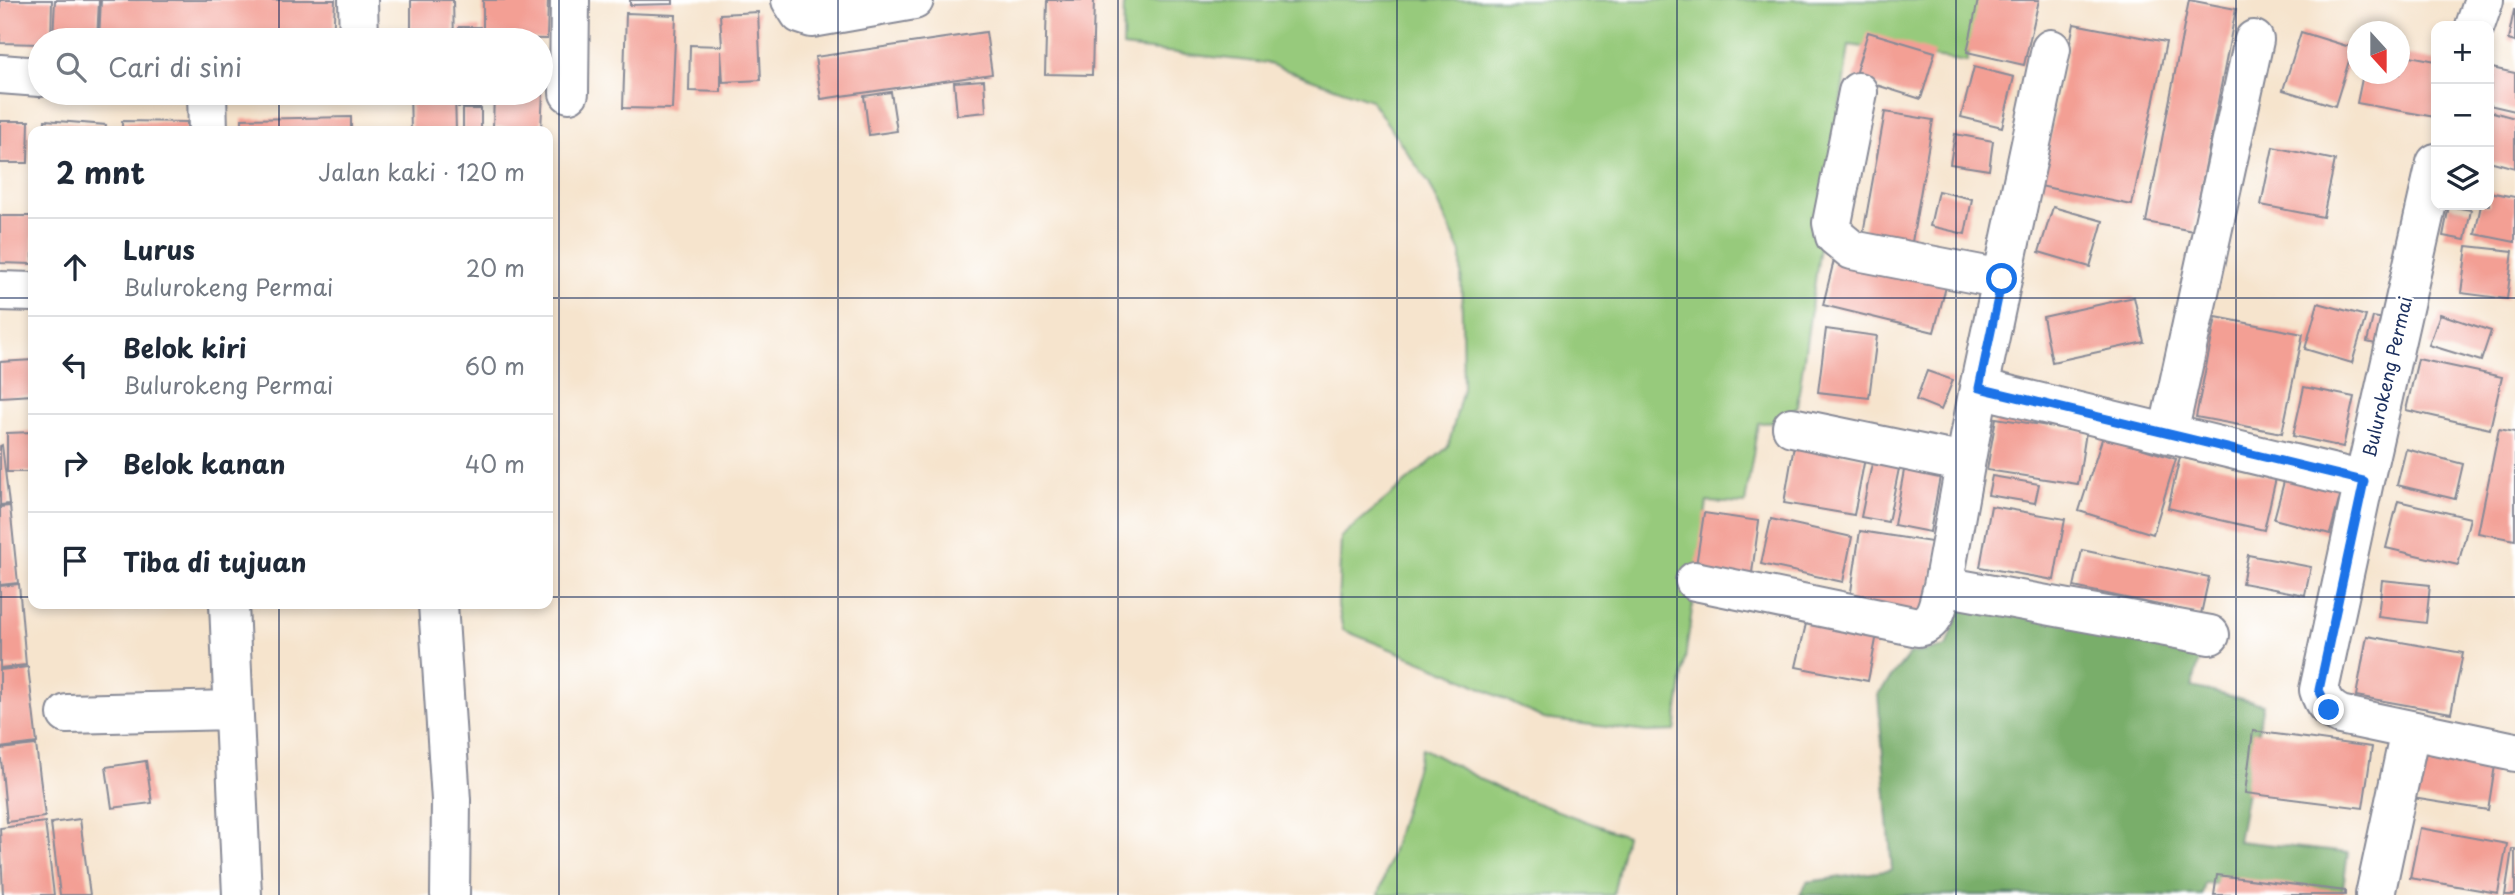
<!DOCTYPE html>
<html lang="id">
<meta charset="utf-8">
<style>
:root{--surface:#fff;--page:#f2f2f3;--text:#1f2937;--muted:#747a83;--line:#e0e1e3}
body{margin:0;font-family:"Playpen Sans",sans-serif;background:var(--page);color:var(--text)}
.controls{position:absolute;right:21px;top:21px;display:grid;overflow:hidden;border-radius:14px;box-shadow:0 4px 10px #0003}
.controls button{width:63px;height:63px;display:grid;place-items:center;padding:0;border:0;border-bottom:2px solid var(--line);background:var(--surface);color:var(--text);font:35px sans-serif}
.compass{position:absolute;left:2347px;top:21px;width:63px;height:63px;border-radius:50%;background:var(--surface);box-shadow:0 4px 10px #0003;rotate:159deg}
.stop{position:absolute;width:21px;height:21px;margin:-16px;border:5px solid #1a73e8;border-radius:50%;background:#fff}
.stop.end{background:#1a73e8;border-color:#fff;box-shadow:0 2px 7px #0008}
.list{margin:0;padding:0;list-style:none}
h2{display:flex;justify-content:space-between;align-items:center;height:91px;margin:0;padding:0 28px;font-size:30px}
h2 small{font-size:23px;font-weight:400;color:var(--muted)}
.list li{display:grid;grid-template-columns:46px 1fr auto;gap:21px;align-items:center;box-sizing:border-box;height:98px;padding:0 28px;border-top:2px solid var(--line)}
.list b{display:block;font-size:26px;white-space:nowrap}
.list p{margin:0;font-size:23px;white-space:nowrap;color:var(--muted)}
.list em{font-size:23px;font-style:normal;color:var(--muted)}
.icon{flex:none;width:38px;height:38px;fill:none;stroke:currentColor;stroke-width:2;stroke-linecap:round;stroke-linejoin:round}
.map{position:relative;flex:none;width:2515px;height:895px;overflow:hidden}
.search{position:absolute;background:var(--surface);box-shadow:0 4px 10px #0003;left:28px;top:28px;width:525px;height:77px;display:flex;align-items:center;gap:18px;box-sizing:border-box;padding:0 24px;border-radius:38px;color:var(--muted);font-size:26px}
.panel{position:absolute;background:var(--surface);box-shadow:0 4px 10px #0003;left:28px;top:126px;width:525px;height:483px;border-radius:14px}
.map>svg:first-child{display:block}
.green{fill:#97ca7b;stroke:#597c6c;stroke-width:2}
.forest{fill:#79ae6b;stroke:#4a6e64;stroke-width:2}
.building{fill:#f39f94}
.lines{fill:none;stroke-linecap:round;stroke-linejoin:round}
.minor-casing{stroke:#888a96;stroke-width:42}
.minor{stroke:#fff;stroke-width:38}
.route{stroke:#1a73e8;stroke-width:9}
.grid{fill:none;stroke:#1b2f5e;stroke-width:2;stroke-opacity:0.55}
.labels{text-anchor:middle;stroke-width:5;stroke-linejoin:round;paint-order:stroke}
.street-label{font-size:18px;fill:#1b2f5e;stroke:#fff}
</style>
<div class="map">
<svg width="2515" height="895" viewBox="0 0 2515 895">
<rect width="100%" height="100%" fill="#fff"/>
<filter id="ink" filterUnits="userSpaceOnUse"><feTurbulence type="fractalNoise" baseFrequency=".0143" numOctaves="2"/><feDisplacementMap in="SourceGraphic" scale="14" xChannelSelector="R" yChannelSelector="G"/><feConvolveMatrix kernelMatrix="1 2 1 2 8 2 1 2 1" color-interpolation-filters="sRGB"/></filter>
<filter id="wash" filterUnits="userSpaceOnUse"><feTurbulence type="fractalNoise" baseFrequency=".00686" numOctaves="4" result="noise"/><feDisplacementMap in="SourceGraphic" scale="28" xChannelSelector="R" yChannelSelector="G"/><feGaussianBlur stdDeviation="1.57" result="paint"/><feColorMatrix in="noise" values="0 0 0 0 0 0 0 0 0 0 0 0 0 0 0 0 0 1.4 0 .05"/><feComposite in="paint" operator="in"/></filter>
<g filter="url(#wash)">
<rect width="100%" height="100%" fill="#f6e4cd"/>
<path class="green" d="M 1124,0 L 1980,0 L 1967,62 L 1849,45 L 1797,406 L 1782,422 L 1758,423 L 1745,504 L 1707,502 L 1675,731 L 1647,732 L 1544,719 L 1457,676 L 1343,630 L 1338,606 L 1341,537 L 1448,447 L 1463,389 L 1461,253 L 1430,185 L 1371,100 L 1266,63 L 1123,47 Z
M 1422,748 L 1501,790 L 1626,836 L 1613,895 L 1379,895 Z"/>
<path class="forest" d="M 1965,594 L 2206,636 L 2192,687 L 2263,704 L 2238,841 L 2348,853 L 2342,895 L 2205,883 L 2202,895 L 1800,895 L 1807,882 L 1892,870 L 1878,694 L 1910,654 L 1947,647 Z"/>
<g id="blocks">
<path class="building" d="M 0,0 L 52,0 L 51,40 L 40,40 L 40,44 L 0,43 Z
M 55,0 L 99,0 L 97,40 L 53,40 Z
M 101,0 L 335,0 L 333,40 L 99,40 Z
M 411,0 L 453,0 L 454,40 L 411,40 Z
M 483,0 L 548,0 L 547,39 L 483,38 Z
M 630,0 L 673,0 L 673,4 L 630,5 Z
M 1047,0 L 1094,0 L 1092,75 L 1045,74 Z
M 1978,0 L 2039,0 L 2024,65 L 1967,52 Z
M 2189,0 L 2236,9 L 2193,231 L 2146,222 Z
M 2514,10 L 2515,10 L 2515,42 L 2508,40 Z
M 758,12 L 761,80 L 723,82 L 721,51 L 721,92 L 689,91 L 690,45 L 722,46 L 720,14 Z
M 626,13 L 676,15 L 672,109 L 623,108 Z
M 2074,24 L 2166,42 L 2132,205 L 2040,186 Z
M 459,27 L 480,27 L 480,40 L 458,40 Z
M 986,32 L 992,74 L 821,99 L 815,57 Z
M 1868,32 L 1935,52 L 1921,99 L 1854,78 Z
M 2301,32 L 2353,48 L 2335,106 L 2283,90 Z
M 2400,54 L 2436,61 L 2435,117 L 2357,103 L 2363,74 L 2400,74 Z
M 1974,67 L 2014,77 L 2002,127 L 1961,117 Z
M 2492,68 L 2515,73 L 2515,111 L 2489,105 Z
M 984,80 L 986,112 L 957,115 L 954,82 Z
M 891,92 L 897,131 L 869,135 L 864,96 Z
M 410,93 L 455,93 L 456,131 L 411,131 Z
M 458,93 L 480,93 L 480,107 L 458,107 Z
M 494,93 L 543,93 L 541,128 L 493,127 Z
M 463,109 L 481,109 L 481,131 L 463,131 Z
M 2489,111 L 2515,118 L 2515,168 L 2489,161 Z
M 1885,112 L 1933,120 L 1912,242 L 1863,234 Z
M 351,117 L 351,131 L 242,131 L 242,119 Z
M 45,120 L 106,125 L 105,131 L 44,131 Z
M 0,121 L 29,121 L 28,163 L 0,163 Z
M 122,121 L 187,122 L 187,131 L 122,131 Z
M 1955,134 L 1993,141 L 1989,170 L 1950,164 Z
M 2273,147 L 2335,160 L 2323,217 L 2261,205 Z
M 1938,191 L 1972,199 L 1965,234 L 1930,226 Z
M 2489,192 L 2515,197 L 2515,242 L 2475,234 L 2481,205 L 2489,205 Z
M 2449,206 L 2471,210 L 2465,240 L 2443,236 Z
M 2053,207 L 2103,221 L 2090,267 L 2039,252 Z
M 0,216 L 33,216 L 33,264 L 0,263 Z
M 2467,246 L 2513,251 L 2507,299 L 2461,293 Z
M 1835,256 L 1947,283 L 1934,332 L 1823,305 Z
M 2134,297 L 2144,342 L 2052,362 L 2043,317 Z
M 2318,303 L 2366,316 L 2352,363 L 2305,349 Z
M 2440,314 L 2491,331 L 2481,361 L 2429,345 Z
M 2216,317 L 2303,334 L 2282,433 L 2196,417 Z
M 2373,317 L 2395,321 L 2388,347 L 2367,342 Z
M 1826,329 L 1877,336 L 1869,398 L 1818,392 Z
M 2418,359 L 2502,377 L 2490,429 L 2406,410 Z
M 33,360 L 33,395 L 0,397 L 0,362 Z
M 1927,371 L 1953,380 L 1941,410 L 1916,400 Z
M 2304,387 L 2354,397 L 2343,447 L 2293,436 Z
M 1996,418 L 2086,432 L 2078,484 L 1987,470 Z
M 2499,429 L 2515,432 L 2515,540 L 2478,533 Z
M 33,432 L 33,472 L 7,472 L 7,433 Z
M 2103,436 L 2176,459 L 2153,534 L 2079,511 Z
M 2,445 L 9,504 L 0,505 L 0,446 Z
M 1794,445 L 1865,458 L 1854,515 L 1784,503 Z
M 1875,449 L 1902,454 L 1888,522 L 1861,517 Z
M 2406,449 L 2463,464 L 2455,499 L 2397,485 Z
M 2180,457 L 2276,478 L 2264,530 L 2168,508 Z
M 1905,465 L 1941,471 L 1930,532 L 1894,525 Z
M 2286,474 L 2342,489 L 2330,534 L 2274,519 Z
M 1992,476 L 2039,484 L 2035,503 L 1988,495 Z
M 2398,501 L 2470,518 L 2458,565 L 2386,548 Z
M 10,506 L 18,583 L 0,585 L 0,507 Z
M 1991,506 L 2065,519 L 2054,580 L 1980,567 Z
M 1704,513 L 1759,521 L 1751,580 L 1695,572 Z
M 1771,519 L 1852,537 L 1843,582 L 1761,564 Z
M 1860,531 L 1938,543 L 1926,616 L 1849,605 Z
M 2082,550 L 2209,577 L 2201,614 L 2074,587 Z
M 2248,555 L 2311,567 L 2305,595 L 2242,583 Z
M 2382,580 L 2430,585 L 2426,623 L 2378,617 Z
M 19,584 L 26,665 L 0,668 L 0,586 Z
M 1808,615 L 1878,629 L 1868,681 L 1796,667 Z
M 2367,636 L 2463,653 L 2451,713 L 2356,696 Z
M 28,667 L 37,743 L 0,748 L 0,670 Z
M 2253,731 L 2372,747 L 2363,808 L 2245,793 Z
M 36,745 L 45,817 L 7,822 L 0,749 Z
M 2415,746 L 2496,759 L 2488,810 L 2406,797 Z
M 146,761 L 152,803 L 112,808 L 106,767 Z
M 80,819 L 90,895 L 60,895 L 51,823 Z
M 45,822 L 54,895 L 3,895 L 0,828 Z
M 2420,828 L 2507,844 L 2498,893 L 2410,878 Z
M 2512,849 L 2515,849 L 2515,895 L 2505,895 Z
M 2217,875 L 2345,891 L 2345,895 L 2214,895 Z"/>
</g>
</g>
<g filter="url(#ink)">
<use href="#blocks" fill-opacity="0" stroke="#888a96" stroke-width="2"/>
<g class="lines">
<defs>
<path id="minor" d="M 358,0 L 359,40
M 791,0 L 800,14 L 812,18 L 914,0
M 2475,26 L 2484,0
M 2051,49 L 1979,388 L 2364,481 L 2436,163
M 0,74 L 40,77
M 1858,92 L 1832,223 L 1835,236 L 1852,250 L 2002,279
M 207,93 L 208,131
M 569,93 L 570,0
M 0,291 L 33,292
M 1792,427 L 1965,463
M 2168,434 L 2254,40
M 2364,481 L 2319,690 C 2323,703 2328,709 2340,715 L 2515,752
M 1695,581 L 1918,627 C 1937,622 1938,604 1943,586 L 1979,388
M 1943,586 L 2210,635
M 229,604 L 242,895
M 438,604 L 451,800 L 450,895
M 67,714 L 233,710
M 2375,895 L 2410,731"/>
</defs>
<use href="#minor" class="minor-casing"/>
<use href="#minor" class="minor"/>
</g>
</g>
<g class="lines" filter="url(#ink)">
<path class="route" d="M 2002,279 L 1979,388 L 2364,481 L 2319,690 L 2329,710"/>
</g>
<path class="grid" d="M 279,0 L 279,40M 559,0 L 559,895M 838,0 L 838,895M 1118,0 L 1118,895M 1397,0 L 1397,895M 1677,0 L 1677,895M 1956,0 L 1956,895M 2236,0 L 2236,895M 279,93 L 279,131M 0,298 L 33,298M 548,298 L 2515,298M 0,597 L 33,597M 548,597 L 2515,597M 279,604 L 279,895"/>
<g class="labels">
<g class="street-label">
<text transform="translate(2388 377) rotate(-77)" y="6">Bulurokeng Permai</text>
</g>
</g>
</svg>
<div class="controls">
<button>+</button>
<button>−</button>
<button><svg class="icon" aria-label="layers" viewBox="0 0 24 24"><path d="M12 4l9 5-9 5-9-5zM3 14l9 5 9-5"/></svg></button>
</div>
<svg class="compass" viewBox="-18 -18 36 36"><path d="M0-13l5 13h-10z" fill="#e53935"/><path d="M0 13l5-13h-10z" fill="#747a83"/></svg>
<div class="stop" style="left:2002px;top:279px"></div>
<div class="stop end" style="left:2329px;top:710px"></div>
<div class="search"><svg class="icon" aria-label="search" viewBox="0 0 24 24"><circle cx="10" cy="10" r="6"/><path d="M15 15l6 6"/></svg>Cari di sini</div>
<section class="panel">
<h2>2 mnt<small>Jalan kaki · 120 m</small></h2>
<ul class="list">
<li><svg class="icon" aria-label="ahead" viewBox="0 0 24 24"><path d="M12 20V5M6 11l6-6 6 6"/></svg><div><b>Lurus</b><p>Bulurokeng Permai</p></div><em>20 m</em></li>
<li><svg class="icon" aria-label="left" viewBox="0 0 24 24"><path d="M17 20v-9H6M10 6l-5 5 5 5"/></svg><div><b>Belok kiri</b><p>Bulurokeng Permai</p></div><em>60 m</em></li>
<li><svg class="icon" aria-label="right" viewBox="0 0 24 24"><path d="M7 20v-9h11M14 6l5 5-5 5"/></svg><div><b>Belok kanan</b></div><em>40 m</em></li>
<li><svg class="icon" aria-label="arrive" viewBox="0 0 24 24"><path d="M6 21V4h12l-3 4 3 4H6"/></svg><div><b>Tiba di tujuan</b></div></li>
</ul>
</section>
</div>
